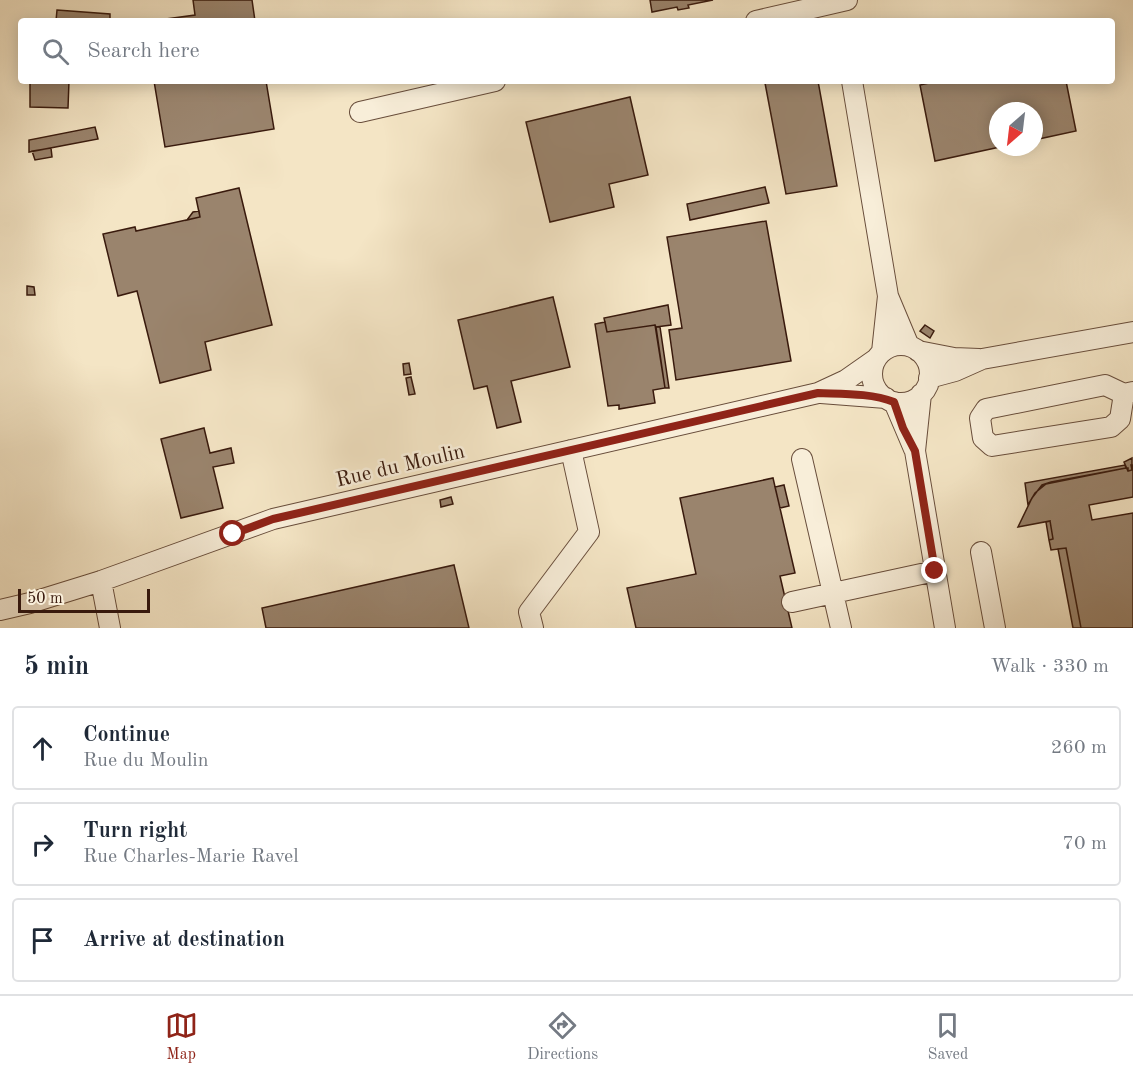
<!DOCTYPE html>
<meta charset="utf-8">
<style>
:root{--surface:#fff;--page:#f6f6f7;--text:#1f2937;--muted:#747a83;--line:#e0e1e3;--accent:#8f2418}
body{margin:0;font-family:"Old Standard TT",serif;background:var(--page);color:var(--text)}
.compass{position:absolute;left:989px;top:102px;width:54px;height:54px;border-radius:50%;background:var(--surface);box-shadow:0 3px 15px #0003;rotate:208deg}
.scale{position:absolute;left:18px;bottom:15px;width:132px;box-sizing:border-box;padding-left:6px;border:3px solid #391a0d;border-top:0;font-size:16px;line-height:21px;white-space:nowrap;color:#391a0d;-webkit-text-stroke:4px #f8eed9;paint-order:stroke}
.stop{position:absolute;width:18px;height:18px;margin:-14px;border:4px solid #8f2418;border-radius:50%;background:#fff}
.stop.end{background:#8f2418;border-color:#fff;box-shadow:0 2px 6px #0008}
.list{margin:0;padding:0;list-style:none}
h2{display:flex;justify-content:space-between;align-items:center;height:78px;margin:0;padding:0 24px;font-size:26px}
h2 small{font-size:20px;font-weight:400;color:var(--muted)}
.list li{display:grid;grid-template-columns:39px 1fr auto;gap:18px;align-items:center;box-sizing:border-box;height:84px;margin:0 12px 12px;padding:0 12px;border:2px solid var(--line);border-radius:6px}
.list b{display:block;font-size:22px;white-space:nowrap}
.list p{margin:0;font-size:20px;white-space:nowrap;color:var(--muted)}
.list em{font-size:20px;font-style:normal;color:var(--muted)}
.icon{flex:none;width:33px;height:33px;fill:none;stroke:currentColor;stroke-width:2;stroke-linecap:round;stroke-linejoin:round}
.map{position:relative;flex:none;width:1133px;height:628px;overflow:hidden}
.search{position:absolute;background:var(--surface);box-shadow:0 3px 15px #0003;left:18px;right:18px;top:18px;height:66px;display:flex;align-items:center;gap:15px;box-sizing:border-box;padding:0 21px;border-radius:6px;color:var(--muted);font-size:22px}
.sheet{height:366px;background:var(--surface)}
nav{display:flex;justify-content:space-around;align-items:center;box-sizing:border-box;height:84px;border-top:2px solid var(--line);background:var(--surface);font-size:16px;color:var(--muted)}
nav a{display:grid;justify-items:center;gap:3px}
nav .on{color:var(--accent)}
.map>svg:first-child{display:block}
.building{fill:#9a846d;stroke:#391a0d;stroke-width:1.5}
.lines{fill:none;stroke-linecap:round;stroke-linejoin:round}
.minor-casing{stroke:#684d3b;stroke-width:22}
.minor{stroke:#f8eed9;stroke-width:20}
.route{stroke:#8f2418;stroke-width:8}
.labels{text-anchor:middle;stroke-width:5;stroke-linejoin:round;paint-order:stroke}
.street-label{font-size:21px;fill:#391a0d;stroke:#f8eed9}
</style>
<div class="map">
<svg width="1133" height="628" viewBox="0 0 1133 628">
<rect width="100%" height="100%" fill="#f4e5c5"/>
<filter id="stains"><feTurbulence type="fractalNoise" baseFrequency=".00333" numOctaves="4"/><feColorMatrix values="0 0 0 0 .2 0 0 0 0 .09 0 0 0 0 .02 0 0 0 .5 -.17"/></filter>
<radialGradient id="worn" r=".72"><stop offset=".6" stop-color="#630" stop-opacity="0"/><stop offset="1" stop-color="#630" stop-opacity=".3"/></radialGradient>
<path class="building" d="M 193,0 L 252,0 L 255,21 L 151,21 L 195,15 Z
M 650,0 L 713,0 L 688,5 L 689,8 L 678,10 L 677,7 L 652,12 Z
M 57,10 L 110,14 L 110,21 L 56,21 Z
M 30,81 L 62,83 L 62,81 L 69,81 L 68,108 L 30,107 Z
M 154,81 L 266,81 L 274,129 L 165,147 Z
M 777,81 L 818,81 L 837,186 L 786,194 L 765,83 Z
M 938,81 L 1066,81 L 1076,131 L 1034,140 L 1034,111 L 998,111 L 998,147 L 1000,147 L 935,161 L 920,85 Z
M 630,97 L 648,175 L 609,184 L 614,207 L 550,222 L 526,122 Z
M 95,127 L 98,139 L 29,152 L 29,140 Z
M 51,148 L 52,157 L 35,160 L 32,151 Z
M 765,187 L 769,203 L 690,220 L 687,204 Z
M 239,188 L 272,325 L 205,342 L 211,370 L 160,383 L 137,291 L 118,296 L 103,234 L 135,227 L 136,231 L 200,217 L 196,198 Z
M 199,211 L 200,217 L 187,220 L 193,212 Z
M 766,221 L 791,361 L 676,380 L 669,330 L 682,328 L 667,237 Z
M 27,286 L 34,287 L 35,295 L 27,295 Z
M 553,297 L 570,367 L 511,381 L 521,422 L 497,428 L 487,386 L 474,389 L 458,320 Z
M 668,305 L 671,325 L 656,327 L 655,325 L 607,332 L 604,318 Z
M 605,322 L 607,332 L 655,325 L 665,388 L 653,390 L 655,403 L 619,409 L 619,405 L 608,406 L 595,324 Z
M 925,325 L 934,331 L 930,338 L 920,331 Z
M 656,327 L 660,327 L 669,388 L 665,388 Z
M 409,363 L 411,374 L 404,375 L 403,364 Z
M 411,377 L 415,394 L 409,395 L 406,378 Z
M 204,428 L 210,453 L 231,448 L 234,463 L 213,467 L 223,508 L 181,518 L 161,439 Z
M 1132,458 L 1132,470 L 1128,471 L 1124,462 Z
M 1125,465 L 1126,468 L 1046,484 L 1035,493 L 1028,505 L 1025,483 Z
M 1131,465 L 1133,465 L 1133,497 L 1089,505 L 1092,520 L 1133,513 L 1133,628 L 1081,628 L 1066,548 L 1051,550 L 1049,540 L 1053,539 L 1050,521 L 1018,527 L 1032,498 L 1042,485 L 1051,482 L 1126,468 L 1128,468 L 1128,471 L 1132,470 Z
M 773,478 L 795,573 L 780,576 L 792,628 L 636,628 L 627,588 L 696,574 L 680,498 Z
M 784,485 L 789,506 L 780,508 L 775,487 Z
M 451,497 L 453,504 L 441,507 L 440,500 Z
M 1050,521 L 1053,539 L 1049,540 L 1046,522 Z
M 1066,548 L 1081,628 L 1073,628 L 1058,549 Z
M 454,565 L 469,628 L 266,628 L 262,608 Z"/>
<g class="lines">
<defs>
<path id="minor" d="M 756,21 L 847,0
M 852,81 L 888,296 L 909,346
M 360,112 L 495,81
M872 374a29 29 0 1 1 58 0a29 29 0 1 1-58 0Z
M 918,351 L 954,358 L 979,359
M 882,352 L 888,296
M 929,378 L 955,371 L 982,359 L 1133,332
M 821,393 L 886,398
M 921,394 L 915,451 L 945,628
M 1124,394 L 1120,419 L 1111,427 L 992,446 L 983,438 L 980,418 L 986,409 L 1105,385 L 1124,394 L 1133,392
M 894,402 L 914,449
M 802,459 L 841,628
M 981,552 L 995,628
M 101,581 L 110,628
M 792,602 L 935,571
M 0,610 L 30,603 L 101,581 L 273,519 L 818,393 L 846,380 L 876,359
M 533,628 L 529,612 L 589,532 L 571,450"/>
</defs>
<use href="#minor" class="minor-casing"/>
<use href="#minor" class="minor"/>
</g>
<g class="lines">
<path class="route" d="M 233,534 L 273,519 L 818,393 C 843,394 871,393 894,402 L 903,428 L 915,451 L 935,571"/>
</g>
<g class="labels">
<g class="street-label">
<text transform="translate(400 465) rotate(-13)" y="7">Rue du Moulin</text>
</g>
</g>
<rect width="100%" height="100%" filter="url(#stains)"/>
<rect width="100%" height="100%" fill="url(#worn)"/>
</svg>
<svg class="compass" viewBox="-18 -18 36 36"><path d="M0-13l5 13h-10z" fill="#e53935"/><path d="M0 13l5-13h-10z" fill="#747a83"/></svg>
<div class="scale">50 m</div>
<div class="stop" style="left:233px;top:534px"></div>
<div class="stop end" style="left:935px;top:571px"></div>
<div class="search"><svg class="icon" aria-label="search" viewBox="0 0 24 24"><circle cx="10" cy="10" r="6"/><path d="M15 15l6 6"/></svg>Search here</div>
</div>
<section class="sheet">
<h2>5 min<small>Walk · 330 m</small></h2>
<ul class="list">
<li><svg class="icon" aria-label="ahead" viewBox="0 0 24 24"><path d="M12 20V5M6 11l6-6 6 6"/></svg><div><b>Continue</b><p>Rue du Moulin</p></div><em>260 m</em></li>
<li><svg class="icon" aria-label="right" viewBox="0 0 24 24"><path d="M7 20v-9h11M14 6l5 5-5 5"/></svg><div><b>Turn right</b><p>Rue Charles-Marie Ravel</p></div><em>70 m</em></li>
<li><svg class="icon" aria-label="arrive" viewBox="0 0 24 24"><path d="M6 21V4h12l-3 4 3 4H6"/></svg><div><b>Arrive at destination</b></div></li>
</ul>
</section>
<nav>
<a class="on"><svg class="icon" aria-label="map" viewBox="0 0 24 24"><path d="M3 6l6-2 6 2 6-2v14l-6 2-6-2-6 2zM9 4v14M15 6v14"/></svg>Map</a>
<a><svg class="icon" aria-label="directions" viewBox="0 0 24 24"><path d="M12 3l9 9-9 9-9-9zM9 14v-3h6M13 9l2 2-2 2"/></svg>Directions</a>
<a><svg class="icon" aria-label="saved" viewBox="0 0 24 24"><path d="M7 4h10v16l-5-4-5 4z"/></svg>Saved</a>
</nav>
